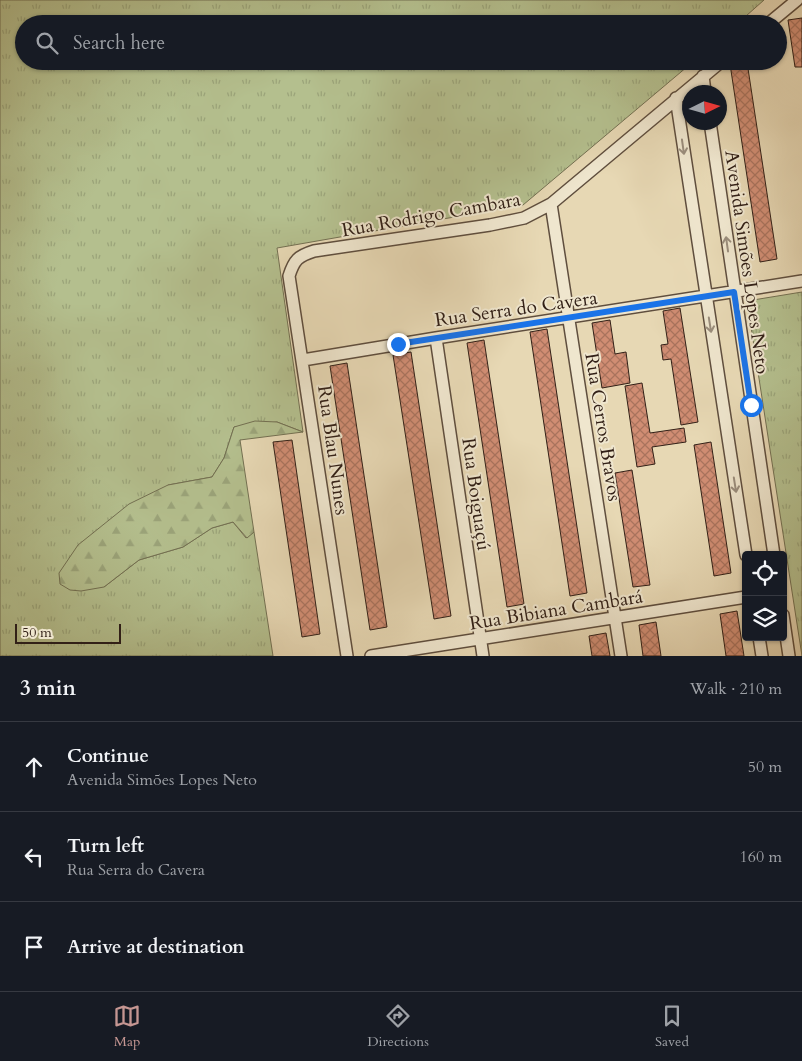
<!DOCTYPE html>
<meta charset="utf-8">
<style>
:root{--surface:#171b24;--page:#20242c;--text:#f1f3f6;--muted:#9ea1a6;--line:#363941;--accent:#c59692}
body{margin:0;font-family:Cardo,serif;background:var(--page);color:var(--text)}
.controls{position:absolute;right:15px;bottom:15px;display:grid;overflow:hidden;border-radius:5px;box-shadow:0 1px 4px #0004}
.controls button{width:45px;height:45px;display:grid;place-items:center;padding:0;border:0;border-bottom:1px solid var(--line);background:var(--surface);color:var(--text);font:25px sans-serif}
.compass{position:absolute;left:682px;top:85px;width:45px;height:45px;border-radius:50%;background:var(--surface);box-shadow:0 1px 4px #0004;rotate:85deg}
.scale{position:absolute;left:15px;bottom:12px;width:106px;box-sizing:border-box;padding-left:5px;border:2px solid #322017;border-top:0;font-size:14px;line-height:18px;white-space:nowrap;color:#322017;-webkit-text-stroke:4px #efe6ce;paint-order:stroke}
.stop{position:absolute;width:15px;height:15px;margin:-11px;border:4px solid #1a73e8;border-radius:50%;background:#fff}
.stop.end{background:#1a73e8;border-color:#fff;box-shadow:0 1px 5px #0008}
.list{margin:0;padding:0;list-style:none}
h2{display:flex;justify-content:space-between;align-items:center;height:65px;margin:0;padding:0 20px;font-size:21px}
h2 small{font-size:16px;font-weight:400;color:var(--muted)}
.list li{display:grid;grid-template-columns:32px 1fr auto;gap:15px;align-items:center;box-sizing:border-box;height:90px;padding:0 20px;border-top:1px solid var(--line)}
.list b{display:block;font-size:19px;white-space:nowrap}
.list p{margin:0;font-size:16px;white-space:nowrap;color:var(--muted)}
.list em{font-size:16px;font-style:normal;color:var(--muted)}
.icon{flex:none;width:28px;height:28px;fill:none;stroke:currentColor;stroke-width:2;stroke-linecap:round;stroke-linejoin:round}
.map{position:relative;flex:none;width:802px;height:656px;overflow:hidden}
.search{position:absolute;background:var(--surface);box-shadow:0 1px 4px #0004;left:15px;right:15px;top:15px;height:55px;display:flex;align-items:center;gap:12px;box-sizing:border-box;padding:0 18px;border-radius:28px;color:var(--muted);font-size:19px}
.sheet{height:335px;background:var(--surface)}
nav{display:flex;justify-content:space-around;align-items:center;box-sizing:border-box;height:70px;border-top:1px solid var(--line);background:var(--surface);font-size:14px;color:var(--muted)}
nav a{display:grid;justify-items:center;gap:2px}
nav .on{color:var(--accent)}
.map>svg:first-child{display:block}
.grass{fill:url(#grass-tufts);stroke:#737052}
.forest{fill:url(#forest-firs);stroke:#737052}
.building{fill:url(#building-cross-hatch);stroke:#322017}
.lines{fill:none;stroke-linecap:round;stroke-linejoin:round}
.minor-casing{stroke:#5f4e3e;stroke-width:14}
.minor{stroke:#efe6ce;stroke-width:11}
.oneway{stroke:#9a8d7c}
.route{stroke:#1a73e8;stroke-width:6}
.labels{text-anchor:middle;stroke-width:4;stroke-linejoin:round;paint-order:stroke}
.street-label{font-size:19px;fill:#322017;stroke:#efe6ce}
</style>
<div class="map">
<svg width="802" height="656" viewBox="0 0 802 656">
<defs>
<pattern id="grass-tufts" width="24" height="20" patternUnits="userSpaceOnUse" patternTransform="scale(1.25)"><rect width="24" height="20" fill="#b4bf8e"/><path d="M3 7l-1-3M5 7V3M7 7l1-3M15 17l-1-3M17 17v-4M19 17l1-3" fill="none" stroke="#9ba47a"/></pattern>
<pattern id="forest-firs" width="22" height="20" patternUnits="userSpaceOnUse" patternTransform="scale(1.25)"><rect width="22" height="20" fill="#b4bf8e"/><path d="M5 1l3.5 6h-7zM16 11l3.5 6h-7z" fill="#9ba47a"/></pattern>
<pattern id="building-cross-hatch" width="8" height="8" patternUnits="userSpaceOnUse" patternTransform="scale(1.25)"><rect width="8" height="8" fill="#d08d73"/><path d="M0 0l8 8M0 8l8-8" fill="none" stroke="#a9735d"/></pattern>
</defs>
<rect width="100%" height="100%" fill="#e7d8b4"/>
<filter id="stains"><feTurbulence type="fractalNoise" baseFrequency=".004" numOctaves="4"/><feColorMatrix values="0 0 0 0 .2 0 0 0 0 .09 0 0 0 0 .02 0 0 0 .5 -.17"/></filter>
<radialGradient id="worn" r=".72"><stop offset=".6" stop-color="#630" stop-opacity="0"/><stop offset="1" stop-color="#630" stop-opacity=".3"/></radialGradient>
<path class="grass" d="M 0,0 L 764,0 L 737,24 L 24,24 L 24,61 L 694,61 L 523,205 L 277,248 L 303,432 L 277,422 L 234,427 L 224,458 L 212,477 L 168,485 L 104,587 L 139,560 L 183,547 L 212,528 L 233,522 L 246,538 L 254,532 L 273,656 L 0,656 Z
M 802,292 L 802,656 L 747,301 Z"/>
<path class="forest" d="M 255,421 L 277,422 L 303,432 L 240,440 L 254,532 L 247,538 L 233,522 L 212,528 L 183,547 L 139,560 L 104,587 L 81,591 L 70,590 L 60,584 L 59,573 L 78,545 L 129,504 L 168,485 L 212,477 L 224,458 L 234,427 Z"/>
<path class="building" d="M 802,18 L 802,67 L 795,67 L 788,20 Z
M 747,62 L 777,259 L 760,262 L 730,64 Z
M 680,308 L 698,422 L 681,425 L 671,359 L 663,360 L 661,345 L 668,344 L 663,311 Z
M 610,320 L 615,354 L 626,352 L 630,383 L 602,388 L 592,323 Z
M 547,329 L 587,593 L 570,596 L 530,332 Z
M 484,340 L 524,604 L 507,607 L 467,343 Z
M 411,352 L 451,616 L 434,619 L 393,355 Z
M 347,363 L 387,627 L 370,630 L 330,366 Z
M 642,383 L 650,433 L 684,428 L 686,442 L 652,447 L 655,464 L 637,467 L 625,386 Z
M 292,440 L 320,634 L 302,637 L 273,442 Z
M 711,442 L 731,573 L 714,576 L 694,445 Z
M 632,470 L 650,585 L 633,587 L 615,473 Z
M 737,611 L 744,656 L 726,656 L 720,614 Z
M 656,622 L 661,656 L 643,656 L 639,625 Z
M 606,633 L 610,656 L 592,656 L 589,636 Z"/>
<g class="lines">
<defs>
<path id="minor" d="M 768,24 L 797,0
M 703,76 L 705,92
M 676,98 L 746,555
M 710,122 L 774,555
M 551,204 L 621,656
M 436,338 L 483,656
M 303,360 L 436,338 L 802,281
M 783,615 L 789,656
M 759,637 L 762,656
M 347,656 L 289,276 C 294,260 298,256 314,251 L 490,225 L 524,218 L 551,204 L 722,61
M 371,656 L 746,597"/>
</defs>
<use href="#minor" class="minor-casing"/>
<use href="#minor" class="minor"/>
</g>
<defs><path id="oneway-shaft" d="M-6 0H5M1.5-3L5.5 0L1.5 3" fill="none" stroke-width="1.6" stroke-linecap="round" stroke-linejoin="round" transform="scale(1.25)"/></defs>
<g class="oneway">
<use href="#oneway-shaft" transform="translate(683 147) rotate(82)"/>
<use href="#oneway-shaft" transform="translate(727 244) rotate(-98)"/>
<use href="#oneway-shaft" transform="translate(710 325) rotate(81)"/>
<use href="#oneway-shaft" transform="translate(735 485) rotate(81)"/>
</g>
<g class="lines">
<path class="route" d="M 398,344 L 734,292 L 751,405"/>
</g>
<g class="labels">
<g class="street-label">
<text transform="translate(431 214) rotate(-10)" y="7">Rua Rodrigo Cambara</text>
<text transform="translate(748 262) rotate(82)" y="7">Avenida Simões Lopes Neto</text>
<text transform="translate(516 308) rotate(-8)" y="7">Rua Serra do Cavera</text>
<text transform="translate(604 427) rotate(81)" y="7">Rua Cerros Bravos</text>
<text transform="translate(334 450) rotate(82)" y="7">Rua Blau Nunes</text>
<text transform="translate(477 494) rotate(82)" y="7">Rua Boiguaçú</text>
<text transform="translate(556 609) rotate(-9)" y="7">Rua Bibiana Cambará</text>
</g>
</g>
<rect width="100%" height="100%" filter="url(#stains)"/>
<rect width="100%" height="100%" fill="url(#worn)"/>
</svg>
<div class="controls">
<button><svg class="icon" aria-label="locate" viewBox="0 0 24 24"><circle cx="12" cy="12" r="6"/><path d="M12 2v4M12 18v4M2 12h4M18 12h4"/></svg></button>
<button><svg class="icon" aria-label="layers" viewBox="0 0 24 24"><path d="M12 4l9 5-9 5-9-5zM3 14l9 5 9-5"/></svg></button>
</div>
<svg class="compass" viewBox="-18 -18 36 36"><path d="M0-13l5 13h-10z" fill="#e53935"/><path d="M0 13l5-13h-10z" fill="#9ea1a6"/></svg>
<div class="scale">50 m</div>
<div class="stop" style="left:751px;top:405px"></div>
<div class="stop end" style="left:398px;top:344px"></div>
<div class="search"><svg class="icon" aria-label="search" viewBox="0 0 24 24"><circle cx="10" cy="10" r="6"/><path d="M15 15l6 6"/></svg>Search here</div>
</div>
<section class="sheet">
<h2>3 min<small>Walk · 210 m</small></h2>
<ul class="list">
<li><svg class="icon" aria-label="ahead" viewBox="0 0 24 24"><path d="M12 20V5M6 11l6-6 6 6"/></svg><div><b>Continue</b><p>Avenida Simões Lopes Neto</p></div><em>50 m</em></li>
<li><svg class="icon" aria-label="left" viewBox="0 0 24 24"><path d="M17 20v-9H6M10 6l-5 5 5 5"/></svg><div><b>Turn left</b><p>Rua Serra do Cavera</p></div><em>160 m</em></li>
<li><svg class="icon" aria-label="arrive" viewBox="0 0 24 24"><path d="M6 21V4h12l-3 4 3 4H6"/></svg><div><b>Arrive at destination</b></div></li>
</ul>
</section>
<nav>
<a class="on"><svg class="icon" aria-label="map" viewBox="0 0 24 24"><path d="M3 6l6-2 6 2 6-2v14l-6 2-6-2-6 2zM9 4v14M15 6v14"/></svg>Map</a>
<a><svg class="icon" aria-label="directions" viewBox="0 0 24 24"><path d="M12 3l9 9-9 9-9-9zM9 14v-3h6M13 9l2 2-2 2"/></svg>Directions</a>
<a><svg class="icon" aria-label="saved" viewBox="0 0 24 24"><path d="M7 4h10v16l-5-4-5 4z"/></svg>Saved</a>
</nav>
